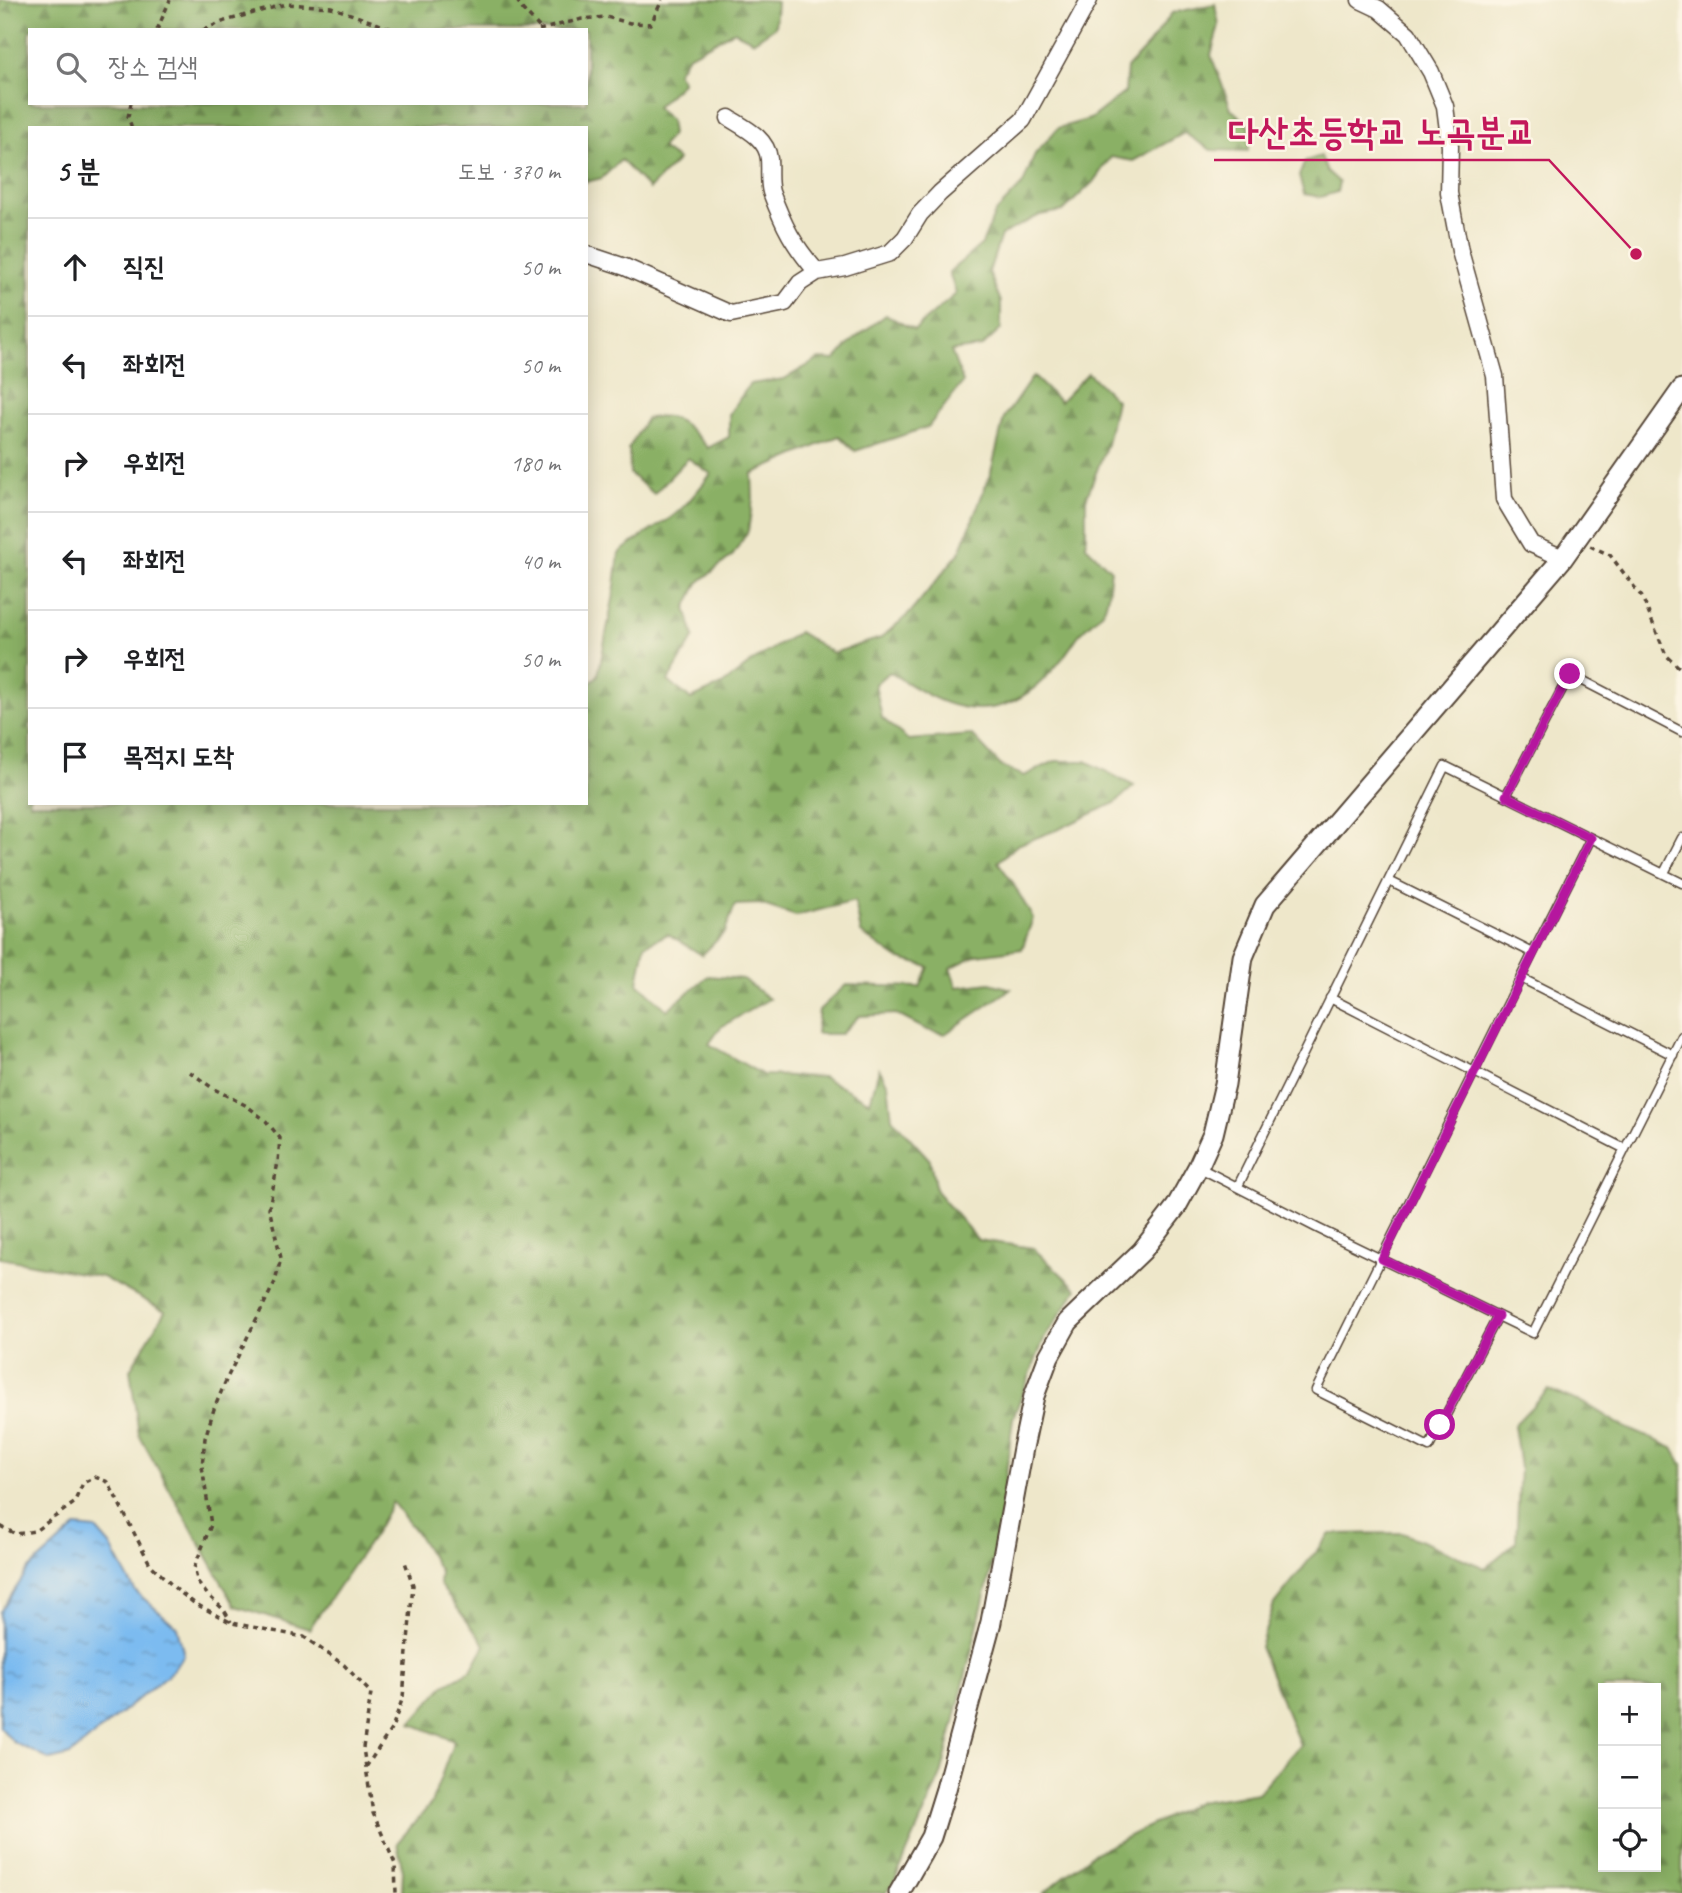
<!DOCTYPE html>
<html lang="ko">
<meta charset="utf-8">
<style>
:root{--surface:#fff;--page:#f6f6f6;--text:#202124;--muted:#757577;--line:#e0e0e0}
body{margin:0;font-family:Caveat,"Poor Story",sans-serif;background:var(--page);color:var(--text)}
.controls{position:absolute;right:21px;bottom:21px;display:grid;overflow:hidden;border-radius:0px;box-shadow:0 4px 18px #0003}
.controls button{width:63px;height:63px;display:grid;place-items:center;padding:0;border:0;border-bottom:2px solid var(--line);background:var(--surface);color:var(--text);font:35px sans-serif}
.stop{position:absolute;width:21px;height:21px;margin:-16px;border:5px solid #b5179e;border-radius:50%;background:#fff}
.stop.end{background:#b5179e;border-color:#fff;box-shadow:0 2px 7px #0008}
.list{margin:0;padding:0;list-style:none}
h2{display:flex;justify-content:space-between;align-items:center;height:91px;margin:0;padding:0 28px;font-size:30px}
h2 small{font-size:23px;font-weight:400;color:var(--muted)}
.list li{display:grid;grid-template-columns:46px 1fr auto;gap:21px;align-items:center;box-sizing:border-box;height:98px;padding:0 28px;border-top:2px solid var(--line)}
.list b{display:block;font-size:26px;white-space:nowrap}
.list em{font-size:23px;font-style:normal;color:var(--muted)}
.icon{flex:none;width:38px;height:38px;fill:none;stroke:currentColor;stroke-width:2;stroke-linecap:round;stroke-linejoin:round}
.map{position:relative;flex:none;width:1682px;height:1893px;overflow:hidden}
.search{position:absolute;background:var(--surface);box-shadow:0 4px 18px #0003;left:28px;top:28px;width:560px;height:77px;display:flex;align-items:center;gap:18px;box-sizing:border-box;padding:0 24px;border-radius:0px;color:var(--muted);font-size:26px}
.panel{position:absolute;background:var(--surface);box-shadow:0 4px 18px #0003;left:28px;top:126px;width:560px;height:679px;border-radius:0px}
.map>svg:first-child{display:block}
.forest{fill:url(#forest-firs);stroke:#626d42;stroke-width:2;fill-rule:evenodd}
.water{fill:url(#water-ripples);stroke:#5c7287;stroke-width:2}
.lines{fill:none;stroke-linecap:round;stroke-linejoin:round}
.service-casing{stroke:#564638;stroke-width:11}
.minor-casing{stroke:#564638;stroke-width:19}
.tertiary-casing{stroke:#564638;stroke-width:23}
.path{stroke:#564638;stroke-width:3.5;stroke-dasharray:5 5;stroke-linecap:butt}
.service{stroke:#fff;stroke-width:8}
.minor{stroke:#fff;stroke-width:16}
.tertiary{stroke:#fff;stroke-width:19}
.route{stroke:#b5179e;stroke-width:9}
.leader{fill:none;stroke:#c2185b;stroke-width:2.5}
.callout-dot{fill:#c2185b;stroke:#fcf5e5;stroke-width:2.5}
.callout-label{font-size:37px;text-anchor:middle;font-weight:bold;fill:#c2185b;stroke:#fcf5e5;stroke-width:5;stroke-linejoin:round;paint-order:stroke}
</style>
<div class="map">
<svg width="1682" height="1893" viewBox="0 0 1682 1893">
<defs>
<pattern id="forest-firs" width="22" height="20" patternUnits="userSpaceOnUse" patternTransform="scale(1.75)"><rect width="22" height="20" fill="#8ab065"/><path d="M5 1l3.5 6h-7zM16 11l3.5 6h-7z" fill="#728f53"/></pattern>
<pattern id="water-ripples" width="26" height="14" patternUnits="userSpaceOnUse" patternTransform="scale(1.75)"><rect width="26" height="14" fill="#7cbbf0"/><path d="M2 4q2-2 4 0t4 0M15 11q2-2 4 0t4 0" fill="none" stroke="#6798c2"/></pattern>
</defs>
<rect width="100%" height="100%" fill="#fcf5e5"/>
<filter id="ink" filterUnits="userSpaceOnUse"><feTurbulence type="fractalNoise" baseFrequency=".0143" numOctaves="2"/><feDisplacementMap in="SourceGraphic" scale="14" xChannelSelector="R" yChannelSelector="G"/><feConvolveMatrix kernelMatrix="1 2 1 2 8 2 1 2 1" color-interpolation-filters="sRGB"/></filter>
<filter id="wash" filterUnits="userSpaceOnUse"><feTurbulence type="fractalNoise" baseFrequency=".00686" numOctaves="4" result="noise"/><feDisplacementMap in="SourceGraphic" scale="28" xChannelSelector="R" yChannelSelector="G"/><feGaussianBlur stdDeviation="1.57" result="paint"/><feColorMatrix in="noise" values="0 0 0 0 0 0 0 0 0 0 0 0 0 0 0 0 0 1.4 0 .05"/><feComposite in="paint" operator="in"/></filter>
<g filter="url(#wash)">
<rect width="100%" height="100%" fill="#eee7ca"/>
<path class="forest" d="M 0,0 L 766,0 L 777,2 L 775,27 L 754,41 L 734,31 L 688,56 L 677,72 L 683,82 L 656,107 L 670,120 L 672,134 L 661,148 L 678,160 L 649,189 L 621,160 L 602,178 L 586,182 L 586,128 L 30,128 L 30,803 L 586,803 L 586,688 L 598,675 L 614,594 L 619,553 C 635,540 652,530 669,519 C 686,507 698,490 711,474 L 688,458 L 654,494 L 630,474 L 629,448 L 646,419 C 676,410 689,427 708,448 L 729,437 L 729,414 L 750,384 L 784,379 L 819,359 L 835,360 L 854,339 L 886,315 L 914,330 L 956,294 L 949,272 L 982,244 L 995,213 L 1023,184 L 1035,154 L 1058,128 L 1090,119 L 1125,92 L 1127,68 L 1148,45 L 1172,13 L 1215,4 L 1219,25 L 1211,55 L 1231,109 L 1250,126 L 1248,151 L 1211,150 L 1184,133 L 1133,161 L 1111,157 L 1093,182 L 1063,211 L 1040,215 L 1001,235 L 989,272 L 1001,302 L 1001,329 L 982,347 L 951,351 L 963,382 L 928,427 L 855,451 L 839,436 L 752,474 L 753,499 L 748,531 L 733,555 L 698,583 L 686,608 L 694,637 L 668,681 L 691,699 L 722,685 L 753,661 L 799,632 L 833,653 L 881,638 L 910,613 L 960,552 L 991,472 L 1004,418 L 1033,376 L 1060,402 L 1088,373 L 1116,400 L 1107,444 L 1086,499 L 1086,546 L 1111,570 C 1109,581 1109,597 1105,607 C 1100,619 1083,627 1076,639 C 1050,679 1014,718 961,707 C 935,702 911,685 889,672 L 875,684 L 882,718 L 908,740 L 972,735 L 1002,767 L 1024,776 L 1055,761 L 1086,761 L 1134,786 L 1115,803 L 1059,829 L 1017,845 L 998,862 L 1011,880 L 1033,918 L 1022,949 L 977,955 L 950,968 L 957,987 L 990,983 L 1011,989 L 945,1034 L 927,1030 L 896,1014 L 859,1016 L 841,1034 L 816,1034 L 819,1010 L 846,985 L 920,987 L 929,967 L 897,958 L 861,933 L 855,901 L 796,916 L 760,904 L 735,905 L 725,932 L 702,955 L 668,934 L 645,945 L 638,983 L 667,1010 L 708,976 L 743,979 L 769,999 L 721,1027 L 709,1044 L 763,1075 L 823,1077 L 870,1102 L 879,1069 L 888,1084 L 892,1118 L 930,1160 L 936,1191 L 978,1240 L 1033,1248 L 1077,1289 L 1044,1339 L 1013,1418 L 997,1545 L 942,1772 L 893,1885 L 885,1893 L 402,1893 L 403,1871 L 397,1843 L 431,1804 L 454,1741 L 411,1723 L 443,1686 L 471,1670 L 485,1645 L 439,1584 L 440,1571 L 416,1532 L 392,1502 L 374,1535 L 309,1629 L 235,1606 L 139,1435 L 130,1370 L 165,1311 L 102,1277 L 0,1258 ZM 30,30 L 586,30 L 586,103 L 30,103 Z
M 1321,156 L 1327,171 L 1339,182 L 1337,192 L 1321,197 L 1304,194 L 1299,176 L 1305,161 Z
M 1548,1390 L 1586,1404 L 1622,1426 L 1673,1448 L 1682,1464 L 1682,1893 L 1044,1893 L 1091,1855 L 1197,1802 L 1258,1793 L 1300,1745 L 1260,1647 L 1274,1604 L 1330,1534 L 1403,1533 L 1485,1568 L 1516,1542 L 1520,1468 L 1514,1425 ZM 1603,1688 L 1656,1688 L 1656,1867 L 1603,1867 Z"/>
<path class="water" d="M 76,1527 L 96,1529 L 110,1545 L 135,1591 L 177,1627 L 184,1655 L 170,1673 L 70,1755 L 50,1760 L 13,1742 L 0,1727 L 0,1612 L 28,1570 Z"/>
</g>
<g filter="url(#ink)">
<g class="lines">
<defs>
<path id="service" d="M 1506,796 L 1570,674 L 1682,732
M 1664,873 L 1682,838
M 1389,881 L 1533,953 L 1591,838
M 1521,978 L 1673,1055
M 1330,998 L 1625,1149 L 1682,1036
M 1198,1167 L 1319,1229 L 1533,1333 L 1625,1149
M 1238,1186 L 1445,766 L 1682,883
M 1498,1316 L 1429,1447 L 1316,1390 L 1533,953"/>
<path id="minor" d="M 1360,0 L 1379,9 L 1408,34 L 1431,72 L 1445,106 L 1450,146 L 1449,193 L 1460,251 L 1495,376 L 1504,499 L 1531,544 L 1563,558
M 729,118 C 745,128 767,138 769,159 C 770,170 768,181 771,192 C 784,227 793,244 817,272
M 586,254 L 625,267 L 731,314 L 785,303 L 800,283 L 817,272 L 845,267 L 890,253 L 905,238 L 920,214 L 940,193 L 1023,120 L 1089,0"/>
<path id="tertiary" d="M 899,1893 L 931,1837 L 946,1789 L 991,1622 L 1023,1448 L 1034,1396 L 1049,1356 L 1068,1322 L 1142,1251 L 1176,1207 L 1198,1167 L 1213,1134 L 1225,1084 L 1243,957 L 1265,905 L 1563,558 L 1682,389"/>
</defs>
<use href="#service" class="service-casing"/>
<use href="#minor" class="minor-casing"/>
<use href="#tertiary" class="tertiary-casing"/>
<path class="path" d="M 517,0 L 523,10 L 541,29
M 157,30 L 170,0
M 203,30 L 225,21 L 286,4 L 331,7 L 395,30
M 539,30 L 582,19 L 606,17 L 630,23 L 651,24 L 662,0
M 131,103 L 128,117 L 132,128
M 1590,546 L 1610,555 L 1642,597 L 1666,655 L 1682,670
M 190,1072 L 214,1089 L 247,1106 L 266,1121 L 280,1138 L 278,1162 L 269,1208 L 281,1258 L 275,1282 L 227,1378 L 214,1409 L 205,1438 L 202,1466 L 211,1525 L 194,1568 L 198,1583 L 207,1594 L 224,1610 L 231,1622
M 0,1526 L 16,1534 L 35,1531 L 74,1503 L 83,1483 L 95,1477 L 108,1482 L 150,1564 L 177,1590 L 194,1603 L 232,1623 L 304,1637 L 344,1665 L 371,1693 L 363,1748 L 373,1813 L 395,1864 L 396,1893
M 366,1767 L 392,1728 L 403,1697 L 413,1585 L 405,1562"/>
<use href="#service" class="service"/>
<use href="#minor" class="minor"/>
<use href="#tertiary" class="tertiary"/>
</g>
</g>
<g class="lines" filter="url(#ink)">
<path class="route" d="M 1440,1425 L 1498,1316 L 1382,1259 L 1591,838 L 1506,796 L 1570,674"/>
</g>
<path class="leader" d="M1636 254L1549 160H1214"/>
<circle class="callout-dot" cx="1636" cy="254" r="7"/>
<g class="callout-label">
<text x="1382" y="144">다산초등학교 노곡분교</text>
</g>
</svg>
<div class="controls">
<button>+</button>
<button>−</button>
<button><svg class="icon" aria-label="locate" viewBox="0 0 24 24"><circle cx="12" cy="12" r="6"/><path d="M12 2v4M12 18v4M2 12h4M18 12h4"/></svg></button>
</div>
<div class="stop" style="left:1440px;top:1425px"></div>
<div class="stop end" style="left:1570px;top:674px"></div>
<div class="search"><svg class="icon" aria-label="search" viewBox="0 0 24 24"><circle cx="10" cy="10" r="6"/><path d="M15 15l6 6"/></svg>장소 검색</div>
<section class="panel">
<h2>5 분<small>도보 · 370 m</small></h2>
<ul class="list">
<li><svg class="icon" aria-label="ahead" viewBox="0 0 24 24"><path d="M12 20V5M6 11l6-6 6 6"/></svg><div><b>직진</b></div><em>50 m</em></li>
<li><svg class="icon" aria-label="left" viewBox="0 0 24 24"><path d="M17 20v-9H6M10 6l-5 5 5 5"/></svg><div><b>좌회전</b></div><em>50 m</em></li>
<li><svg class="icon" aria-label="right" viewBox="0 0 24 24"><path d="M7 20v-9h11M14 6l5 5-5 5"/></svg><div><b>우회전</b></div><em>180 m</em></li>
<li><svg class="icon" aria-label="left" viewBox="0 0 24 24"><path d="M17 20v-9H6M10 6l-5 5 5 5"/></svg><div><b>좌회전</b></div><em>40 m</em></li>
<li><svg class="icon" aria-label="right" viewBox="0 0 24 24"><path d="M7 20v-9h11M14 6l5 5-5 5"/></svg><div><b>우회전</b></div><em>50 m</em></li>
<li><svg class="icon" aria-label="arrive" viewBox="0 0 24 24"><path d="M6 21V4h12l-3 4 3 4H6"/></svg><div><b>목적지 도착</b></div></li>
</ul>
</section>
</div>
